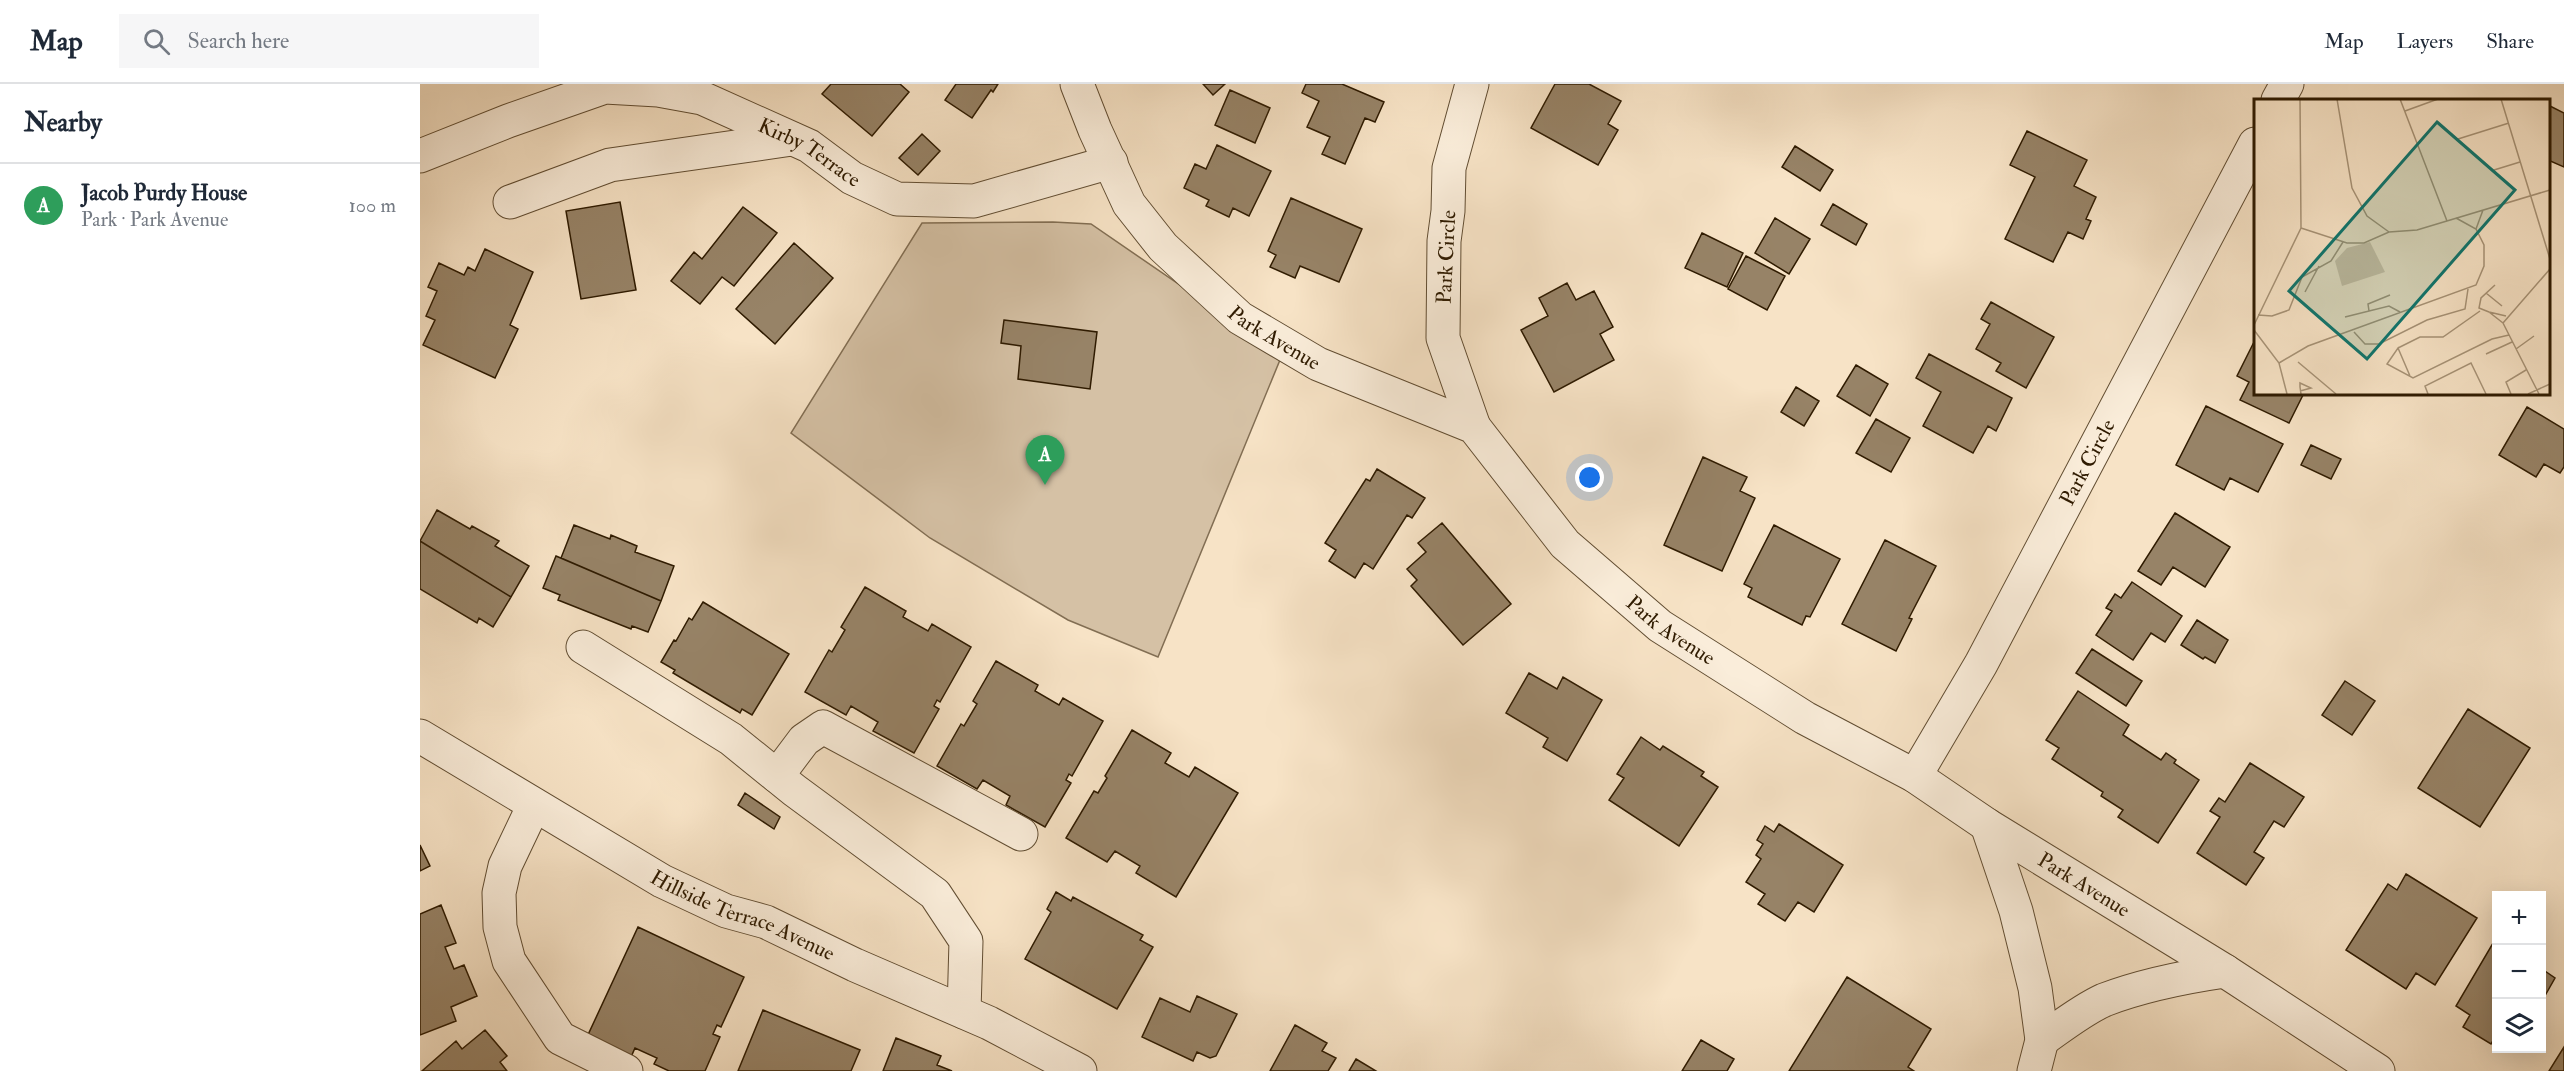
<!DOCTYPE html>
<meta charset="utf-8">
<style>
:root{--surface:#fff;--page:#f6f6f7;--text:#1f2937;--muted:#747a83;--line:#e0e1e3;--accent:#8f2418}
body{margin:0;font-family:"IM FELL Double Pica",serif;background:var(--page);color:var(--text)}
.controls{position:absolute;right:18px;bottom:18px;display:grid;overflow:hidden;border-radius:0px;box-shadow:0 6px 24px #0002}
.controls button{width:54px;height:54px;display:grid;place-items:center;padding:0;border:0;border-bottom:2px solid var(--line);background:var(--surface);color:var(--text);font:30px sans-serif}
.you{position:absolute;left:1170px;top:394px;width:21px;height:21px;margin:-15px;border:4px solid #fff;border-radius:50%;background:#1a73e8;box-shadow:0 0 0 9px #1a73e833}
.badge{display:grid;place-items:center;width:39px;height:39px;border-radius:50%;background:var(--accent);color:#fff;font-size:20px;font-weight:700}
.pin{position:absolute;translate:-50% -50px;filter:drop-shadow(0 2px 3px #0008)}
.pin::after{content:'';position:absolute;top:32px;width:21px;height:18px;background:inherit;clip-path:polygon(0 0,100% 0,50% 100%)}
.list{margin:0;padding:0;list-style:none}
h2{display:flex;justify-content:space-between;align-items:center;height:78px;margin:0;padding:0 24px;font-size:26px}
h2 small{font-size:20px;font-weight:400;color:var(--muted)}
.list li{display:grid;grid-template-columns:39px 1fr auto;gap:18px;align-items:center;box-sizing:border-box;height:84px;padding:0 24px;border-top:2px solid var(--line)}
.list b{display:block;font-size:22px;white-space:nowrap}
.list p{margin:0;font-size:20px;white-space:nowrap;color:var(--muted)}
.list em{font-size:20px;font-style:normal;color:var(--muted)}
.icon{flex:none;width:33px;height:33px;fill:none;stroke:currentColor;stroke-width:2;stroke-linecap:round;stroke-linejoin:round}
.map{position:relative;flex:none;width:2144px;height:987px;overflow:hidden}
header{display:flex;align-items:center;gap:36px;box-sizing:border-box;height:84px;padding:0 30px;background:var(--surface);border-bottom:2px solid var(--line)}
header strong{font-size:28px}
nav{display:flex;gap:33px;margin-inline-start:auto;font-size:21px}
.search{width:420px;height:54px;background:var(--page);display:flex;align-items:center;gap:15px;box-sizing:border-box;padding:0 21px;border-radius:0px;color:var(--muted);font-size:22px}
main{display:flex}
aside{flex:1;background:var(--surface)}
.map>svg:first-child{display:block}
.park{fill:#d5c1a5;stroke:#826e53;stroke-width:1.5}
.building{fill:#978367;stroke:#2f1b01;stroke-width:1.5}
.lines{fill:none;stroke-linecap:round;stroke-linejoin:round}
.minor-casing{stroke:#614d32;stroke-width:35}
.minor{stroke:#faedda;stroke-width:33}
.labels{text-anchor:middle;stroke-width:6;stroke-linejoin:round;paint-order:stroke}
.street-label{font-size:21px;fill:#2f1b01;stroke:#faedda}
.inset-road{fill:none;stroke:#a79377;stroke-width:1.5}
.view{fill:#0f766e;fill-opacity:0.15;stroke:#0f766e;stroke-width:3}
.inset-edge{fill:none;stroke:#2f1b01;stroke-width:3}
</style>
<header>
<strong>Map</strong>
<div class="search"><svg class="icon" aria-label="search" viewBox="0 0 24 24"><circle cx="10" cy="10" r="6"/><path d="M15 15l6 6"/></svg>Search here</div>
<nav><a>Map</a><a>Layers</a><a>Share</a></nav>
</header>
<main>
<aside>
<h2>Nearby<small></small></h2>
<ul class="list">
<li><span class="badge" style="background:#2e9e5b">A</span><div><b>Jacob Purdy House</b><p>Park · Park Avenue</p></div><em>100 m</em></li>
</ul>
</aside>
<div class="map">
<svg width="2144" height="987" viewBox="0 0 2144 987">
<rect width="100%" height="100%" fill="#f7e3c6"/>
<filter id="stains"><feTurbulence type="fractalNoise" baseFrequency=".00333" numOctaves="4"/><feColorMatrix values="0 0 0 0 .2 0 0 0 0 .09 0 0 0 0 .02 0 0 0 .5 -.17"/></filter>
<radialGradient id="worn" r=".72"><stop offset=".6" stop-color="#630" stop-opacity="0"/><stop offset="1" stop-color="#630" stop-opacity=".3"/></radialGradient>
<path class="park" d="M 633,138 L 671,140 L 862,271 L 738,573 L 648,536 L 510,454 L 371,349 L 502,139 Z"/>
<path class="building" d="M 411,0 L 480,0 L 489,8 L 452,52 L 402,10 Z
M 536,0 L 578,0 L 573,8 L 571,6 L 552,34 L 525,16 Z
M 783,0 L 805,0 L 793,11 Z
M 886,0 L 922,0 L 964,18 L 955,38 L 945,34 L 925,80 L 902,70 L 910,53 L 887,43 L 899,17 L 882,9 Z
M 1135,0 L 1169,0 L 1201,17 L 1188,40 L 1198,46 L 1178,81 L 1111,44 Z
M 810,6 L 850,24 L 835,59 L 795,41 Z
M 2128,21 L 2144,29 L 2144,83 L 2128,76 Z
M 1607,47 L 1667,76 L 1654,102 L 1676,113 L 1666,135 L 1671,137 L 1663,155 L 1648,148 L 1633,178 L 1585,155 L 1615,93 L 1590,81 Z
M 502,50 L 520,67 L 498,91 L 479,74 Z
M 797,61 L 851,87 L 829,132 L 813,124 L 809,133 L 786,122 L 789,116 L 764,104 L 775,80 L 786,85 Z
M 1375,62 L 1413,86 L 1400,107 L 1362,83 Z
M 871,114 L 942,145 L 919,198 L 880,182 L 875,194 L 850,183 L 856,171 L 848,167 Z
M 200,118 L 216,206 L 161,215 L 146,127 Z
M 1413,120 L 1447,140 L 1436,161 L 1401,141 Z
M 323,123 L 357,149 L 314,202 L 302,193 L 280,220 L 251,197 L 274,168 L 282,175 Z
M 1355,134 L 1390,155 L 1369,190 L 1335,169 Z
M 1282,149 L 1323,169 L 1307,203 L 1265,184 Z
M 374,159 L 413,194 L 355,260 L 316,225 Z
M 65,165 L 113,188 L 90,241 L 98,245 L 75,294 L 3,261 L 15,236 L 6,232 L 17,207 L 8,203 L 19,179 L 44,191 L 48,183 L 55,187 Z
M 1326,172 L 1365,192 L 1347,226 L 1308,205 Z
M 1147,199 L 1156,216 L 1174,207 L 1193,243 L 1180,250 L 1194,276 L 1134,308 L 1101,246 L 1128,232 L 1119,214 Z
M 1571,218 L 1634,253 L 1606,304 L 1576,287 L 1581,279 L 1556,265 L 1570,240 L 1561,235 Z
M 584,236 L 677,248 L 670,305 L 598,295 L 601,262 L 581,259 Z
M 1833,260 L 1835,262 L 1835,309 L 1884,309 L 1869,339 L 1820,316 L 1829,298 L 1817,292 Z
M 1509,270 L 1592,314 L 1576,347 L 1568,342 L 1553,369 L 1503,342 L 1521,308 L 1496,294 Z
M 1436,281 L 1468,300 L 1450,332 L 1417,312 Z
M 1376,303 L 1399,317 L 1384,342 L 1361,328 Z
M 1786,322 L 1863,360 L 1838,408 L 1810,394 L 1804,406 L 1756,381 Z
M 2107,323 L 2144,345 L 2144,383 L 2140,389 L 2124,380 L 2116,393 L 2079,371 Z
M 1456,335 L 1490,354 L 1471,388 L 1436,369 Z
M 1891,361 L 1921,375 L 1911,395 L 1881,381 Z
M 1283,373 L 1327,393 L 1320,407 L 1335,414 L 1302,487 L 1244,461 Z
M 957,385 L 1005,414 L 992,434 L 987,431 L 953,485 L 944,479 L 935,494 L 909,477 L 916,466 L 905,459 L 946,395 L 950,397 Z
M 17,426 L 50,445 L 52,442 L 79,457 L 75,462 L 109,482 L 91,513 L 0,457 Z
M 1755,429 L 1810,463 L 1785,503 L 1753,483 L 1741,501 L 1718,487 Z
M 1022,439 L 1091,520 L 1043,561 L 991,502 L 997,496 L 987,485 L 1006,468 L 998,459 Z
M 154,441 L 190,455 L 191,451 L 217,462 L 215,468 L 254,482 L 241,517 L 141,474 Z
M 1354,441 L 1420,475 L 1390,533 L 1386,532 L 1382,541 L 1328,513 L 1332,504 L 1324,500 Z
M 1465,456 L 1516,482 L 1489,534 L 1492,535 L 1476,567 L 1422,540 Z
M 0,457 L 91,513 L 73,543 L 59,534 L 57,539 L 0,505 Z
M 136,472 L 241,517 L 228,548 L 212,542 L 211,545 L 138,516 L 140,511 L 123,504 Z
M 1712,498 L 1762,532 L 1745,558 L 1731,549 L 1713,576 L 1676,551 L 1692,527 L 1686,524 L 1695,510 L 1701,514 Z
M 445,503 L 486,527 L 483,533 L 508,547 L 512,540 L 551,563 L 520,618 L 517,616 L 514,622 L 519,625 L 494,669 L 453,647 L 458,638 L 431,622 L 426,631 L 385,608 L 409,566 L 412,568 L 425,546 L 421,543 Z
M 283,518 L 369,570 L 332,631 L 322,625 L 320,629 L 317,627 L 253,589 L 255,586 L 241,578 L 254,556 L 256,557 L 269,534 L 272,536 Z
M 1777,536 L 1808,556 L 1795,579 L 1785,573 L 1783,575 L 1761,561 Z
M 1672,565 L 1722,597 L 1706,622 L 1656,589 Z
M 576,577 L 618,601 L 615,607 L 639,621 L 643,614 L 683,637 L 652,692 L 649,690 L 646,696 L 651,699 L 625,743 L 586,721 L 590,712 L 563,696 L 557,705 L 517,682 L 541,640 L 544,642 L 557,620 L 553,617 Z
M 1109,589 L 1137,605 L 1143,593 L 1182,616 L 1147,677 L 1123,663 L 1128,654 L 1086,629 Z
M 1925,597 L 1955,617 L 1932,651 L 1902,631 Z
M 1658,607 L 1709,641 L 1703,651 L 1741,676 L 1746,669 L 1756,676 L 1754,679 L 1779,696 L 1738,759 L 1698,733 L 1703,726 L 1681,712 L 1683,708 L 1632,675 L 1639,664 L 1626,656 Z
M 2048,625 L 2110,664 L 2060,743 L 1998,704 Z
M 712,646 L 751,669 L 745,679 L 769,693 L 775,683 L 818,709 L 756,813 L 716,789 L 720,782 L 695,767 L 687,778 L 646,754 L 674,707 L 678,709 L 687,694 L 685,692 Z
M 1221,653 L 1240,666 L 1243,662 L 1284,688 L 1281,692 L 1298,703 L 1259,762 L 1189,716 L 1204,694 L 1197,690 Z
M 1830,679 L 1884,713 L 1864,743 L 1854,737 L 1834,768 L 1844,774 L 1826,801 L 1777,769 L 1800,733 L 1790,727 L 1799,714 L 1805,718 Z
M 325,709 L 360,733 L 354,745 L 318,721 Z
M 1359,740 L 1423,781 L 1394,828 L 1378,818 L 1365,837 L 1338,820 L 1345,810 L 1326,798 L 1341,775 L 1336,771 L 1343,760 L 1337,756 L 1345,742 L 1354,748 Z
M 0,761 L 10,782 L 0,787 Z
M 1986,790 L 2057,834 L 2015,901 L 1996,889 L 1986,905 L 1926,866 L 1968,800 L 1977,806 Z
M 636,808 L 651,817 L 653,813 L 723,851 L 720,856 L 733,863 L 697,925 L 605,875 L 631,828 L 627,825 Z
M 21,821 L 36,859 L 25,863 L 34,885 L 44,881 L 57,912 L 31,923 L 36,937 L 0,951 L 0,830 Z
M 218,843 L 324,893 L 301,943 L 297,941 L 293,950 L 300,953 L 285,987 L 249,987 L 234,980 L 237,974 L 215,964 L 211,973 L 167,953 Z
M 2076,854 L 2076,951 L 2071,960 L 2043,943 L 2050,931 L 2036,922 Z
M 2122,885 L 2135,894 L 2122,917 Z
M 1427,893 L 1511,945 L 1488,983 L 1494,987 L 1369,987 Z
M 777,912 L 817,930 L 796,972 L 790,974 L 777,968 L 773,977 L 722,953 L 740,914 L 770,928 Z
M 343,926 L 440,966 L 431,987 L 318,987 Z
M 875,941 L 907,959 L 902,967 L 916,974 L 908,987 L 850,987 Z
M 65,946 L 87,972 L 80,978 L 87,987 L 2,987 L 36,957 L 42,965 Z
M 476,954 L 521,972 L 517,981 L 532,987 L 463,987 Z
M 1281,956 L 1314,975 L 1307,987 L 1262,987 Z
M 2144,963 L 2144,987 L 2129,987 Z
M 936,975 L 956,987 L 929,987 Z"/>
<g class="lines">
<defs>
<g id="minor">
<path id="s1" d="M 657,0 L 675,46 L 709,120 L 743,163 L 820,234 L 898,280 L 1054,343 L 1145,460 L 1240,542 L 1385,634 L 1495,692 L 1567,741 L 1805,887 L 1958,987"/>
<path d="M 1052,0 L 1029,84 L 1028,127 L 1024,157 L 1023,254 L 1054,343"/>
<path d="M 1858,16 L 1867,0"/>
<path id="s2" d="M 0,72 L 88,37 L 185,3 L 238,6 L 282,14 L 389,62 L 432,94 L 477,115 L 554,117 L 691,78"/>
<path d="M 90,118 L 190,81 L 372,55"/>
<path d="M 163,563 L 311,655 L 374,706 L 515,810 L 546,857 L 544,928"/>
<path id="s3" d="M 0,652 L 242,797 L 306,827 L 346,838 L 435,881 L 569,939 L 660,987"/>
<path d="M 357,692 L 384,656 L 403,643 L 601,750"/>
<path id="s4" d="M 1495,692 L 1561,580 L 1835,60"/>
<path d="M 114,721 L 85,782 L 79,809 L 80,843 L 89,877 L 140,954 L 206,987"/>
<path d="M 1567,741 L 1596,827 L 1615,904 L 1622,956 L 1614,987"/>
<path d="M 1622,956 C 1642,942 1662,926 1684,916 C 1723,901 1764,893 1805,887"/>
</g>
</defs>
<use href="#minor" class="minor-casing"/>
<use href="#minor" class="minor"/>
</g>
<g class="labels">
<g class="street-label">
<text dy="7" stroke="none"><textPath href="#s2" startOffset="416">Kirby Terrace</textPath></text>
<text transform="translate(1026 173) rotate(-87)" y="7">Park Circle</text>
<text dy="7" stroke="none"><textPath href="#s1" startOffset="330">Park Avenue</textPath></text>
<text dy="7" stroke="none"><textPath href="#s4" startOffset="358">Park Circle</textPath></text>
<text dy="7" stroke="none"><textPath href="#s1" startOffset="834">Park Avenue</textPath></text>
<text dy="7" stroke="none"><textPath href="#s1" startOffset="1320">Park Avenue</textPath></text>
<text dy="7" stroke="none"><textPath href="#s3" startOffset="370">Hillside Terrace Avenue</textPath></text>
</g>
</g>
<g transform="translate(1834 15)">
<rect width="296" height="296" fill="#f7e3c6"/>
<path d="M 116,143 L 131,173 L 88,187 L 81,162 L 93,149 Z" fill="#d5c1a5"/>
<path class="inset-road" d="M 83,0 L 98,89 L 113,117 L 135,133M 146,0 L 193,122M 247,0 L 296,160M 151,12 L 184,0M 204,40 L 255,24M 240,71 L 266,63M 0,89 L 0,170M 47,129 L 93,144 L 110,144 L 135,133 L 163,131 L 296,91M 222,130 L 229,111M 51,193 L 65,167M 232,194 L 248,207M 115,212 L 114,205 L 136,196M 235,213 L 225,209 L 227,199 L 241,186M 4,216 L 18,217 L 35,211 L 48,178 L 77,162 L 89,143M 91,218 L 135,207 L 146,213M 249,224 L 285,295M 249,224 L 296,170M 249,224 L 235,213 L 252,217M 0,226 L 47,129 L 46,0M 0,231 L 25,264 L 33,295M 100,233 L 111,245 L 125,245 L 173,221 L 211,210 L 214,190M 144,249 L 166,238 L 189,238 L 226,212M 262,250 L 280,237M 232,255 L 258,243M 44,263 L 82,295M 25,264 L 54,247 L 222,186 L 230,167 L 230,146 L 222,130 L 202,119M 156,277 L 144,249 L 133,265 L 159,279 L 238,240 L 255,236M 46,292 L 57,289 L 46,284 L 46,288 L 47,295M 174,295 L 171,287 L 217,264 L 232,295M 257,295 L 252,283 L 272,271M 274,295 L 296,285"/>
<path class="view" d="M 183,23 L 261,91 L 113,260 L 35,192 Z"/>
<rect width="296" height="296" class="inset-edge"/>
</g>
<rect width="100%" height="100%" filter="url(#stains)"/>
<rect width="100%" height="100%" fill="url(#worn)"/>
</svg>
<div class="controls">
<button>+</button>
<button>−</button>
<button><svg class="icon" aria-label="layers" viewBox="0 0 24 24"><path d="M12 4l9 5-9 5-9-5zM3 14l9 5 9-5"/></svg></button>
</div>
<div class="you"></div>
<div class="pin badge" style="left:625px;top:401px;background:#2e9e5b">A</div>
</div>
</main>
